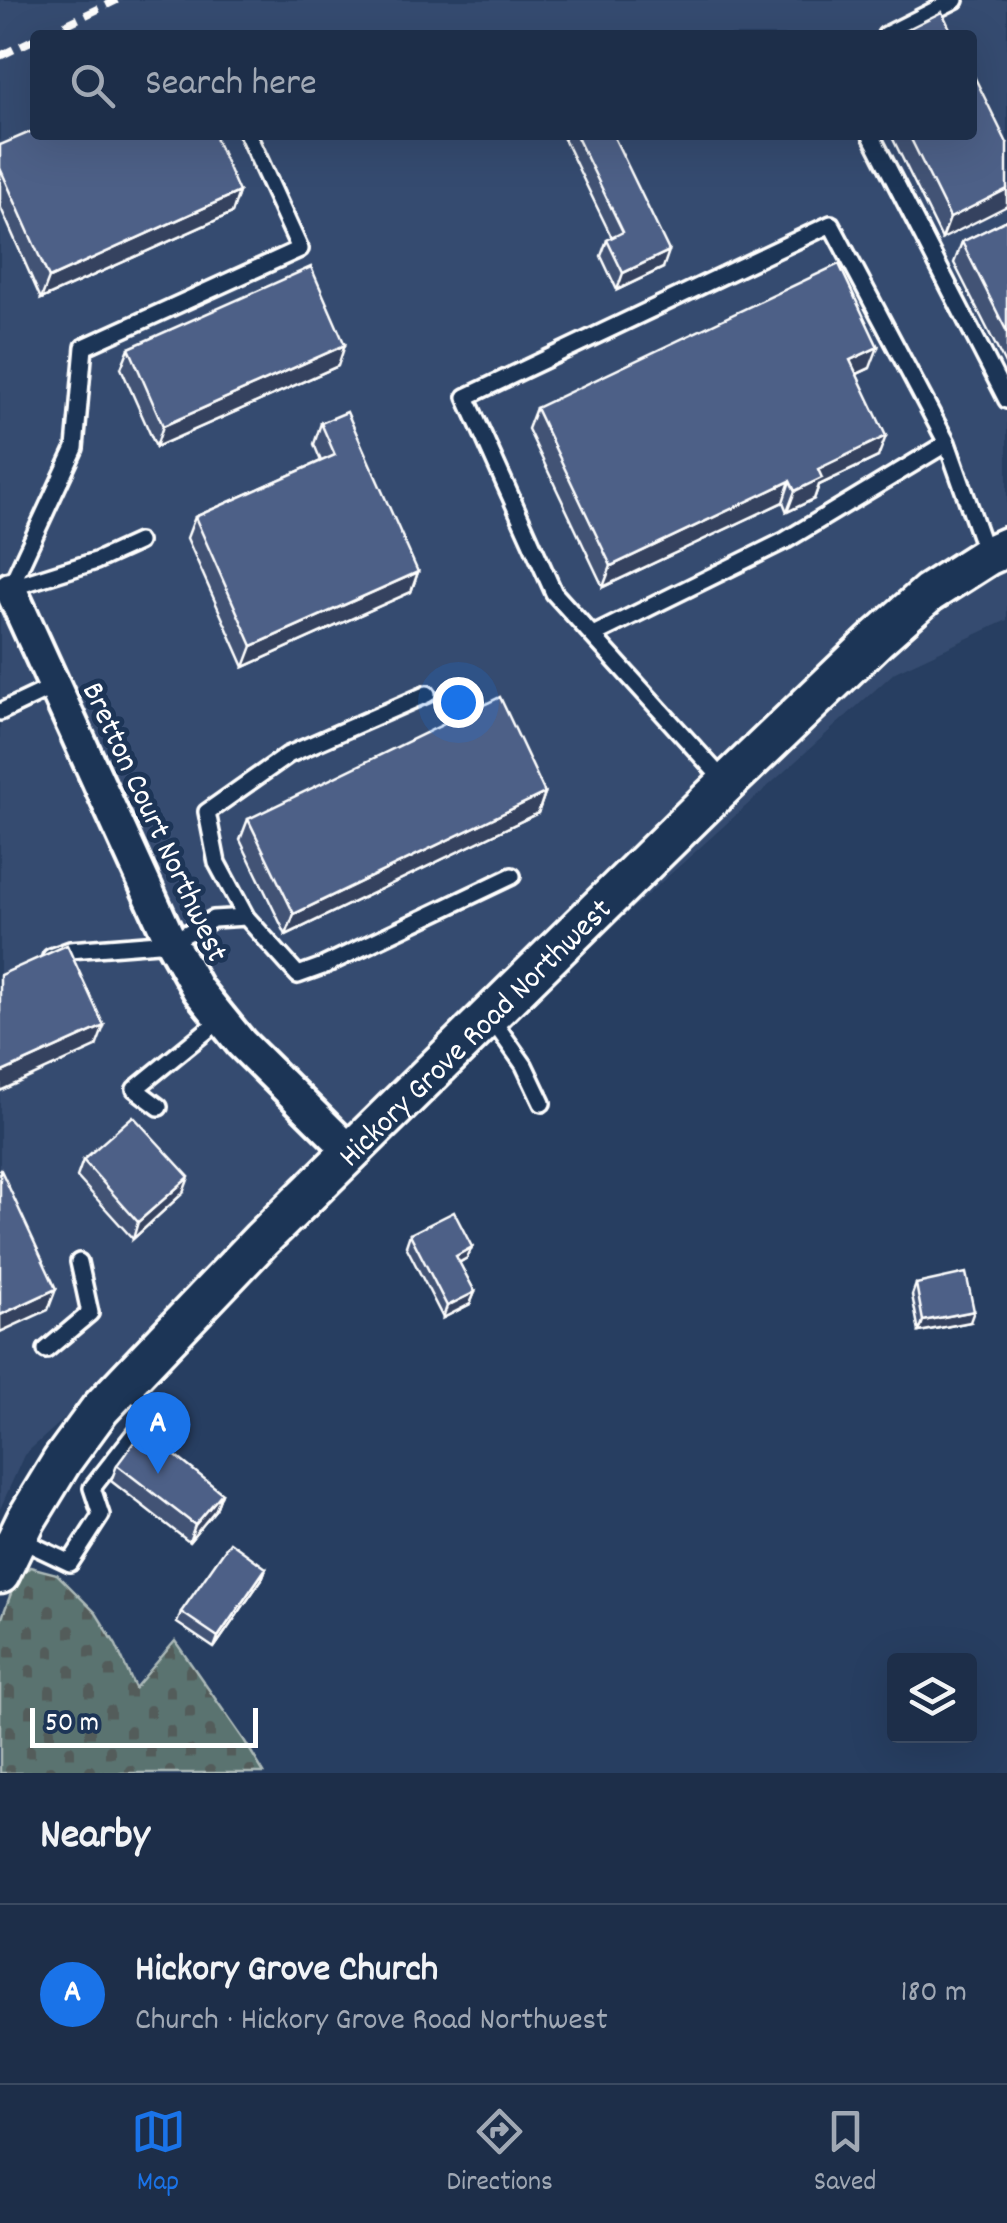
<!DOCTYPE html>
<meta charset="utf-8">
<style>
:root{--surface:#1d2e49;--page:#253650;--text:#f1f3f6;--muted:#a0a8b4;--line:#3b4a61;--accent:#1a73e8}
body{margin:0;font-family:Dekko,sans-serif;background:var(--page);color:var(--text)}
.controls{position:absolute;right:30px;bottom:30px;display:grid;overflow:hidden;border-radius:10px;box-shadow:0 10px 40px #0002}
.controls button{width:90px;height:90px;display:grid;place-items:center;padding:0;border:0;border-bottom:2px solid var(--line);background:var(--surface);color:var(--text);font:50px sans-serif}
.scale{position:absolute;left:30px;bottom:25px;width:228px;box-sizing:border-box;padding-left:10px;border:5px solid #fff;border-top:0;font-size:28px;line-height:35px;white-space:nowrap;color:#fff;-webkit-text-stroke:8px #1d3557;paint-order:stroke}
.you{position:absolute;left:458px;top:702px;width:35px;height:35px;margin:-25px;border:8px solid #fff;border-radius:50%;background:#1a73e8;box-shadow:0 0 0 15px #1a73e833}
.badge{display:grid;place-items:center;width:65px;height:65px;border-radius:50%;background:var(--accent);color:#fff;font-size:32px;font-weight:700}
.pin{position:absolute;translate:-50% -82px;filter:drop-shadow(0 2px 5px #0008)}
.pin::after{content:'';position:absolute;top:52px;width:35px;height:30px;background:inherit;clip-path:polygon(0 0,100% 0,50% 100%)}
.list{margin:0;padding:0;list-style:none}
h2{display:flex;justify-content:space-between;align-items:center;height:130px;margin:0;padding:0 40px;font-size:42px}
h2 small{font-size:32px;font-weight:400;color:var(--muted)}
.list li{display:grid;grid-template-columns:65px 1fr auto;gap:30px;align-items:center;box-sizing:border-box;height:180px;padding:0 40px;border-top:2px solid var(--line)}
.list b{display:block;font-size:38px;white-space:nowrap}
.list p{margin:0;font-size:32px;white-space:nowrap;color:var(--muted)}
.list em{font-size:32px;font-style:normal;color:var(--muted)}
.icon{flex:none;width:55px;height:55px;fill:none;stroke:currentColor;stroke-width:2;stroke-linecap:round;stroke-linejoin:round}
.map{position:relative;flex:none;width:1007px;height:1773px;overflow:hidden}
.search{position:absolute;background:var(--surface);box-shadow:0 10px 40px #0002;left:30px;right:30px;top:30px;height:110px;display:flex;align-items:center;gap:25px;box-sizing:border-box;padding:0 35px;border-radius:10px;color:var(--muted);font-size:38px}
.sheet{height:310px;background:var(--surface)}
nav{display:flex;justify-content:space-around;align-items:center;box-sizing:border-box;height:140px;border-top:2px solid var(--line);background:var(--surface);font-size:28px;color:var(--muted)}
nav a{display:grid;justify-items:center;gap:5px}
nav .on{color:var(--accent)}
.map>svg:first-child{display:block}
.built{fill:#364c6f;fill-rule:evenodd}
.cemetery{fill:url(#cemetery-stones);stroke:#acb9b8;stroke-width:2.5}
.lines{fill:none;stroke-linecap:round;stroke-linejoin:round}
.service-casing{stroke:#fff;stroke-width:22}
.minor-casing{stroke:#fff;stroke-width:38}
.tertiary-casing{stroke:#fff;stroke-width:45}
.service{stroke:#1d3557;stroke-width:15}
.minor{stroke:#1d3557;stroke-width:30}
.tertiary{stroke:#1d3557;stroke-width:38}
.rail{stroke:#fff;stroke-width:8;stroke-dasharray:15 8;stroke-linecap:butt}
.wall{fill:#425374;stroke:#fff;stroke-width:2.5}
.shaded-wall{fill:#36435e;stroke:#fff;stroke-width:2.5}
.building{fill:#4d6087;stroke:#fff;stroke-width:2.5}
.labels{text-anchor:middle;stroke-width:10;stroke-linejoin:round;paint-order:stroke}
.street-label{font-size:32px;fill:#fff;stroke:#1d3557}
</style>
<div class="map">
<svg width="1007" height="1773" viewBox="0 0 1007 1773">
<defs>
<pattern id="cemetery-stones" width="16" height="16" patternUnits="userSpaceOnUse" patternTransform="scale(2.5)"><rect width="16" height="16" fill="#5a7370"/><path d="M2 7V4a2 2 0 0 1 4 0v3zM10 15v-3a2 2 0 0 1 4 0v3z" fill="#525c5a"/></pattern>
</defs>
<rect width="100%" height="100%" fill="#273e61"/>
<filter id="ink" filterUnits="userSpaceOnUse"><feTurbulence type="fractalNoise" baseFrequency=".01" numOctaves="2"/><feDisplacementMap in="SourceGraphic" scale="20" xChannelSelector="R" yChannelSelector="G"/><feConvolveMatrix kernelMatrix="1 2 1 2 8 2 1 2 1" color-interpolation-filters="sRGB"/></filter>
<g filter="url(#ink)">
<path class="built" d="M 0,0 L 1007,0 L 1007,620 L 895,672 L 24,1455 L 0,1509 ZM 35,35 L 972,35 L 972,135 L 35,135 Z"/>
<path class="cemetery" d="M 30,1567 L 57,1574 L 96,1613 L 116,1645 L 135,1688 L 175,1641 L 244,1740 L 264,1773 L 0,1773 L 0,1623 L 16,1580 Z"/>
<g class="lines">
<defs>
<path id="service" d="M 886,35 L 955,0
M 871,135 L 1007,400
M 10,588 L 75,448 L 84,347 L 300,249 L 248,135
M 10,588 L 96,561 L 138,542
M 593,635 L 786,540 L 947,443
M 0,712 L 55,686
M 726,783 L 554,593 L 466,397 L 831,224 L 947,443 L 987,556
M 246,917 L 217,863 L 207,812 L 288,755 L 427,694
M 51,957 L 70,950 L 171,942 L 213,919 L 246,917 L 298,975 L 323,966 L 512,876
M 490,1017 L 524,1065 L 542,1103
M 159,1107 L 135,1089 L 221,1019
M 46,1350 L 90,1313 L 79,1262
M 123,1385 L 168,1420
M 17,1538 L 70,1563 L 101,1515 L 92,1488 L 154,1409"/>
<path id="minor" d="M 10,588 L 171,942 L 198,990 L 241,1043 L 351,1152"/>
<g id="tertiary">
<path id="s1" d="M 0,1574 L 26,1520 L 62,1461 L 100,1409 L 261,1240 L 708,801 L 877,639 L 929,593 L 987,556 L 1007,547"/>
</g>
</defs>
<use href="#service" class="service-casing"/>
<use href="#minor" class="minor-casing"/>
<use href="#tertiary" class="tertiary-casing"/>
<use href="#service" class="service"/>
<use href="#minor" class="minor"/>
<use href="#tertiary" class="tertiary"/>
<path class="rail" d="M 44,35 L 117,0
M 0,56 L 35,39"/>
</g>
<path class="wall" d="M 562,135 L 613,135 L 663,268 L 617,290 L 601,256 L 607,240 L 612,238 Z
M 891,135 L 972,135 L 1007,143 L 942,239 Z
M 0,145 L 239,192 L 232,213 L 41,299 L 0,206 Z
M 1007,220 L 1007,368 L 954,263 L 962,242 Z
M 129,348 L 338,366 L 156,447 L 121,368 Z
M 870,368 L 857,374 L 878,457 L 819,485 L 814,499 L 787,512 L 783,502 L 603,587 L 528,429 L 536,408 Z
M 321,423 L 418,572 L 411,592 L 244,667 L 187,538 L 195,517 L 321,461 L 314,444 Z
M 545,793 L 538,813 L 286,935 L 240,840 L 248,819 Z
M 83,1160 L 183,1193 L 133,1239 L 77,1177 Z
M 410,1234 L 472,1247 L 467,1258 L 459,1263 L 475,1292 L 470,1304 L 443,1318 L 406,1246 Z
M 916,1284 L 970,1322 L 919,1332 L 912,1295 Z
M 117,1465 L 222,1493 L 216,1509 L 189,1542 L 111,1481 Z
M 266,1568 L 262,1579 L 214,1648 L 177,1623 L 181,1612 Z"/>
<path class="shaded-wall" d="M 1007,189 L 1007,206 L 942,239 L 950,218 Z
M 239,192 L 232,213 L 41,299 L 49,278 Z
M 669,251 L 663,268 L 617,290 L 623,273 Z
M 345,345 L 338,366 L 156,447 L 163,426 Z
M 878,347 L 870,368 L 842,381 L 850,360 Z
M 886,436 L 878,457 L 819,485 L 814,499 L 787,512 L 795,491 L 818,469 Z
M 790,481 L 783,502 L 603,587 L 611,566 Z
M 418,572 L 411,592 L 244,667 L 252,646 Z
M 545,793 L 538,813 L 286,935 L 294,914 Z
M 104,1026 L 96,1047 L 0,1091 L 0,1073 Z
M 189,1177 L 183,1193 L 133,1239 L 138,1222 Z
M 472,1247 L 467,1258 L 451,1267 L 456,1256 Z
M 56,1289 L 48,1310 L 0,1332 L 0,1315 Z
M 475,1292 L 470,1304 L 443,1318 L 447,1306 Z
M 974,1311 L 970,1322 L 919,1332 L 923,1321 Z
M 222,1493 L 216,1509 L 189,1542 L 195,1525 Z
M 266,1568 L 262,1579 L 214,1648 L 218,1637 Z"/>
<path class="building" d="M 942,12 L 953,35 L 896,35 Z
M 972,72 L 1007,143 L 1007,189 L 950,218 L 909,135 L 972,135 Z
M 35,130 L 35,135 L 214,135 L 239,192 L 49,278 L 0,168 L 0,145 Z
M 576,135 L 613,135 L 669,251 L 623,273 L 607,240 L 623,232 Z
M 1007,220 L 1007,332 L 962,242 Z
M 839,264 L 878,347 L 850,360 L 886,436 L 818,469 L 822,478 L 795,491 L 790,481 L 611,566 L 536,408 Z
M 311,267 L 345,345 L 163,426 L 129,348 Z
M 347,412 L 418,572 L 252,646 L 195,517 L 335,455 L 321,423 Z
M 500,697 L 545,793 L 294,914 L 248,819 Z
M 67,945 L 104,1026 L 0,1073 L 0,975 Z
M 133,1116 L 189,1177 L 138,1222 L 83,1160 Z
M 0,1168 L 56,1289 L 0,1315 Z
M 454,1212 L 472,1247 L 456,1256 L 475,1292 L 447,1306 L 410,1234 Z
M 966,1273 L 974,1311 L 923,1321 L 916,1284 Z
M 143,1430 L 222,1493 L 195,1525 L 117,1465 Z
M 230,1542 L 266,1568 L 218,1637 L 181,1612 Z"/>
</g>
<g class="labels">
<g class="street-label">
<text transform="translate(157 821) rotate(65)" y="11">Bretton Court Northwest</text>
<text dy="11" stroke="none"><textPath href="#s1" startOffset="725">Hickory Grove Road Northwest</textPath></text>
</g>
</g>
</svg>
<div class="controls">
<button><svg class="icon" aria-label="layers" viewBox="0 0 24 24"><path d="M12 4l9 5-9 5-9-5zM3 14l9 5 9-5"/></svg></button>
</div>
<div class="scale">50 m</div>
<div class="you"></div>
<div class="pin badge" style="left:158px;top:1474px">A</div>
<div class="search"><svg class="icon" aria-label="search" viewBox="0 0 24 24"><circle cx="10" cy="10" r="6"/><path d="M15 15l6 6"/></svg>Search here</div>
</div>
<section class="sheet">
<h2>Nearby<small></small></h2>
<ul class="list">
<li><span class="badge">A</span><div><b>Hickory Grove Church</b><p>Church · Hickory Grove Road Northwest</p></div><em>180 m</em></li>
</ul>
</section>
<nav>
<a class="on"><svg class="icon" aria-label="map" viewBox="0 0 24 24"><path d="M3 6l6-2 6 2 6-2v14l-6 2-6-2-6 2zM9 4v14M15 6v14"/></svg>Map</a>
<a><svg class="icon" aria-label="directions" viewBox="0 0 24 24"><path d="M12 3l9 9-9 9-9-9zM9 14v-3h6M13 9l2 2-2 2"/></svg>Directions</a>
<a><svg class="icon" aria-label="saved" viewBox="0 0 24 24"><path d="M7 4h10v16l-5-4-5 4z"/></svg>Saved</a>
</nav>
